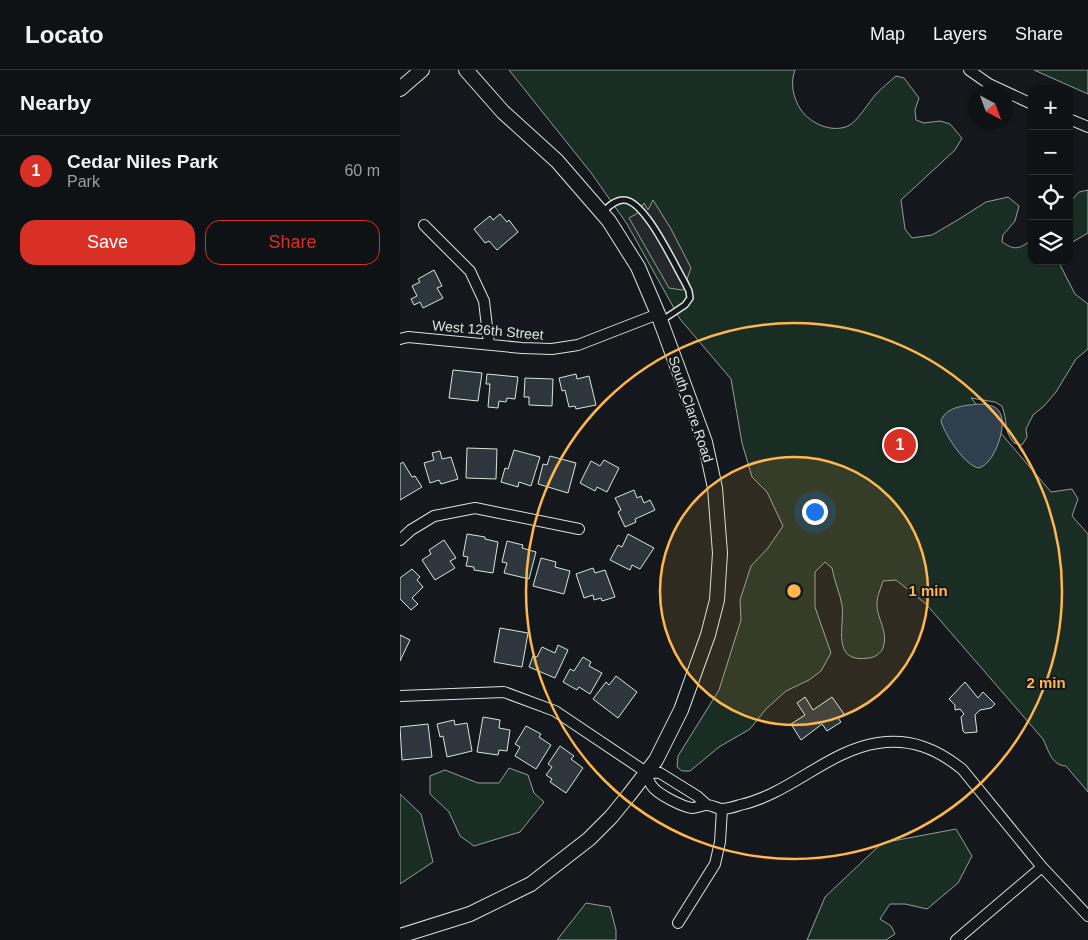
<!DOCTYPE html>
<meta charset="utf-8">
<style>
:root{--surface:#0f1215;--page:#1d2022;--text:#f1f3f6;--muted:#9b9ea0;--line:#2f3234;--accent:#d93025}
body{margin:0;font-family:Arial,sans-serif;background:var(--page);color:var(--text)}
.controls{position:absolute;right:15px;top:15px;display:grid;overflow:hidden;border-radius:10px;box-shadow:0 1px 4px #0004}
.controls button{width:45px;height:45px;display:grid;place-items:center;padding:0;border:0;border-bottom:1px solid var(--line);background:var(--surface);color:var(--text);font:25px sans-serif}
.compass{position:absolute;left:568px;top:15px;width:45px;height:45px;border-radius:50%;background:var(--surface);box-shadow:0 1px 4px #0004;rotate:139deg}
.you{position:absolute;left:414px;top:441px;width:18px;height:18px;margin:-12px;border:4px solid #fff;border-radius:50%;background:#1a73e8;box-shadow:0 0 0 8px #1a73e833}
.badge{display:grid;place-items:center;width:32px;height:32px;border-radius:50%;background:var(--accent);color:#fff;font-size:16px;font-weight:700}
.pin{position:absolute;translate:-50% -50%;border:2px solid #fff;box-shadow:0 1px 5px #0006}
.list{margin:0;padding:0;list-style:none}
h2{display:flex;justify-content:space-between;align-items:center;height:65px;margin:0;padding:0 20px;font-size:21px}
h2 small{font-size:16px;font-weight:400;color:var(--muted)}
.list li{display:grid;grid-template-columns:32px 1fr auto;gap:15px;align-items:center;box-sizing:border-box;height:70px;padding:0 20px;border-top:1px solid var(--line)}
.list b{display:block;font-size:19px;white-space:nowrap}
.list p{margin:0;font-size:16px;white-space:nowrap;color:var(--muted)}
.list em{font-size:16px;font-style:normal;color:var(--muted)}
.actions{display:flex;gap:10px;padding:15px 20px}
.actions a{flex:1;padding:11px 0;border:1px solid var(--accent);border-radius:15px;text-align:center;font-size:18px;color:var(--accent)}
.actions .main{background:var(--accent);color:#fff}
.icon{flex:none;width:28px;height:28px;fill:none;stroke:currentColor;stroke-width:2;stroke-linecap:round;stroke-linejoin:round}
.map{position:relative;flex:none;width:688px;height:870px;overflow:hidden}
header{display:flex;align-items:center;gap:30px;box-sizing:border-box;height:70px;padding:0 25px;background:var(--surface);border-bottom:1px solid var(--line)}
header strong{font-size:24px}
nav{display:flex;gap:28px;margin-inline-start:auto;font-size:18px}
main{display:flex}
aside{flex:1;background:var(--surface)}
.map>svg:first-child{display:block}
.green{fill:#1a2d24;stroke:#939e99}
.parking{fill:#24282b;stroke:#939e99}
.water{fill:#2f3f4d;stroke:#939e99}
.building{fill:#2c363c;stroke:#d8e6dc}
.lines{fill:none;stroke-linecap:round;stroke-linejoin:round}
.lane-casing{stroke:#d8e6dc;stroke-width:8}
.street-casing{stroke:#d8e6dc;stroke-width:12}
.secondary-casing{stroke:#d8e6dc;stroke-width:16}
.lane{stroke:#14181c;stroke-width:5}
.street{stroke:#14181c;stroke-width:10}
.secondary{stroke:#14181c;stroke-width:14}
.ring{fill:none;stroke:#ffb74d;stroke-width:2.5}
.labels{text-anchor:middle;stroke-width:4;stroke-linejoin:round;paint-order:stroke}
.street-label{font-size:14px;fill:#d8e6dc;stroke:#14181c}
.centre{fill:#ffb74d;stroke:#14181c;stroke-width:2.5}
.ring-label{font-size:15px;text-anchor:middle;font-weight:bold;fill:#ffb74d;stroke:#14181c;stroke-width:4;stroke-linejoin:round;paint-order:stroke}
</style>
<header>
<strong>Locato</strong>
<nav><a>Map</a><a>Layers</a><a>Share</a></nav>
</header>
<main>
<aside>
<h2>Nearby<small></small></h2>
<ul class="list">
<li><span class="badge">1</span><div><b>Cedar Niles Park</b><p>Park</p></div><em>60 m</em></li>
</ul>
<div class="actions"><a class="main">Save</a><a>Share</a></div>
</aside>
<div class="map">
<svg width="688" height="870" viewBox="0 0 688 870">
<rect width="100%" height="100%" fill="#14181c"/>
<path class="green" d="M 109,0 L 395,0 C 390,13 393,28 401,40 C 411,54 432,63 448,56 C 457,52 469,32 476,24 C 482,18 489,12 496,6 L 504,8 L 519,28 L 515,40 L 516,50 L 524,53 L 540,51 L 550,54 L 562,68 L 555,80 L 501,130 L 505,159 L 512,168 L 532,165 L 556,151 L 586,132 L 608,127 L 619,136 L 615,151 L 603,165 L 602,172 C 616,181 618,179 632,170 L 632,191 L 658,191 L 675,224 L 688,234 L 688,279 L 676,289 L 656,322 L 644,336 L 633,345 L 626,359 L 627,367 L 622,375 L 614,373 C 603,360 608,352 602,336 L 595,332 L 571,328 L 651,422 L 672,419 L 678,429 L 672,446 L 688,464 L 688,722 L 666,696 C 651,695 649,681 643,669 L 526,534 L 496,510 L 483,511 C 481,518 477,526 477,533 C 476,548 489,561 483,578 C 481,583 474,588 469,588 C 430,594 445,556 442,535 C 440,523 434,511 432,498 L 425,492 L 415,502 L 415,537 L 431,583 L 421,601 L 409,610 L 386,621 L 366,639 L 350,659 L 319,677 L 290,701 L 282,701 L 277,697 L 278,686 L 319,620 L 341,550 L 340,530 L 351,496 L 368,478 L 383,456 L 367,422 L 352,407 L 342,373 L 331,309 L 280,249 L 227,154 L 192,104 Z
M 634,0 L 688,0 L 688,24 Z
M 688,120 L 688,163 L 669,174 L 669,133 L 679,122 Z
M 109,698 L 128,705 L 134,723 L 144,732 L 120,762 L 74,776 L 60,766 L 49,742 L 30,724 L 30,706 L 45,700 L 78,713 L 99,713 Z
M 0,724 L 21,744 L 33,792 L 0,814 Z
M 556,759 L 572,786 L 558,813 L 527,839 L 505,834 L 490,834 L 480,849 L 491,856 L 495,864 L 486,870 L 407,870 L 425,827 L 482,773 Z
M 186,833 L 210,837 L 216,860 L 216,870 L 157,870 Z"/>
<path class="parking" d="M 253,130 L 271,159 L 291,198 L 287,209 L 290,215 L 282,220 L 269,218 L 229,148 L 238,143 L 244,133 L 248,140 Z"/>
<path class="water" d="M 581,334 C 587,335 595,335 599,341 C 609,353 594,396 578,398 C 564,394 545,365 541,351 C 546,336 567,335 581,334 Z"/>
<path class="building" d="M 100,144 L 107,152 L 109,150 L 118,162 L 97,180 L 89,171 L 85,173 L 74,159 L 90,146 L 93,150 Z
M 34,200 L 42,216 L 37,218 L 43,228 L 23,238 L 20,232 L 14,235 L 11,229 L 17,226 L 12,216 L 20,212 L 18,209 Z
M 53,300 L 82,303 L 78,331 L 49,328 Z
M 87,304 L 118,307 L 115,329 L 107,328 L 106,332 L 99,331 L 98,338 L 88,337 L 90,314 L 86,314 Z
M 176,304 L 177,309 L 189,306 L 196,335 L 176,339 L 175,336 L 169,337 L 165,320 L 162,321 L 159,308 Z
M 125,308 L 153,309 L 152,336 L 129,335 L 129,327 L 124,327 Z
M 67,378 L 97,379 L 96,409 L 66,408 Z
M 114,380 L 140,387 L 131,416 L 119,412 L 118,417 L 101,412 L 105,398 L 108,399 Z
M 40,381 L 42,389 L 51,387 L 58,409 L 41,414 L 39,410 L 30,413 L 24,393 L 34,390 L 32,383 Z
M 150,386 L 176,393 L 168,423 L 138,414 L 143,394 L 147,395 Z
M 204,390 L 219,398 L 207,422 L 197,417 L 195,421 L 180,413 L 191,391 L 200,396 Z
M 3,392 L 12,407 L 15,406 L 22,417 L 0,430 L 0,394 Z
M 234,420 L 237,428 L 241,426 L 244,433 L 250,430 L 255,440 L 235,449 L 236,452 L 225,457 L 218,442 L 221,440 L 215,428 Z
M 67,464 L 85,467 L 85,469 L 98,472 L 93,503 L 74,500 L 74,497 L 66,496 L 68,487 L 63,486 Z
M 228,464 L 254,478 L 240,499 L 232,495 L 230,500 L 210,490 L 218,475 L 222,477 Z
M 44,470 L 56,488 L 50,491 L 55,498 L 35,510 L 22,490 L 31,484 L 29,480 Z
M 107,471 L 123,475 L 122,478 L 136,482 L 129,509 L 104,503 L 107,493 L 102,492 Z
M 141,488 L 156,492 L 155,497 L 170,501 L 164,524 L 133,516 Z
M 193,498 L 195,503 L 205,500 L 215,527 L 202,531 L 201,528 L 194,530 L 193,525 L 184,528 L 176,504 Z
M 12,499 L 20,507 L 17,510 L 23,517 L 12,528 L 18,534 L 11,540 L 0,529 L 0,508 Z
M 100,558 L 128,563 L 122,597 L 94,592 Z
M 0,565 L 10,570 L 0,591 Z
M 158,575 L 168,580 L 155,608 L 129,597 L 133,586 L 137,587 L 142,577 L 155,583 Z
M 183,587 L 191,592 L 189,596 L 202,603 L 190,624 L 179,617 L 177,620 L 163,612 L 170,599 L 174,601 Z
M 216,606 L 237,622 L 218,648 L 193,629 L 206,612 L 209,615 Z
M 565,612 L 578,628 L 583,622 L 595,634 L 591,638 L 580,640 L 575,645 L 577,662 L 565,663 L 563,661 L 561,647 L 564,644 L 560,639 L 555,640 L 555,635 L 549,629 Z
M 405,627 L 413,640 L 432,627 L 444,644 L 438,648 L 441,652 L 427,661 L 422,654 L 401,670 L 391,654 L 405,645 L 397,633 Z
M 83,647 L 100,650 L 99,658 L 110,660 L 107,681 L 99,680 L 98,685 L 77,682 Z
M 54,650 L 55,655 L 67,653 L 72,681 L 47,687 L 43,666 L 40,667 L 37,654 Z
M 28,654 L 32,687 L 2,690 L 0,657 Z
M 126,656 L 141,664 L 139,667 L 151,675 L 136,699 L 115,686 L 120,677 L 115,674 Z
M 160,676 L 174,686 L 171,689 L 183,698 L 166,723 L 150,712 L 152,709 L 146,705 L 152,697 L 148,694 Z"/>
<g class="lines">
<defs>
<path id="lane" d="M 203,142 C 208,137 215,130 223,130 C 244,128 274,194 284,211 L 289,221 L 290,228 L 285,235 L 261,251"/>
<path id="street" d="M 569,0 L 589,14 L 632,34
M 669,49 L 688,57
M 24,155 L 70,201 L 84,231 L 89,274
M 0,269 L 8,267 L 122,278 L 152,279 L 178,275 L 258,244
M 0,470 L 11,460 L 34,446 L 75,438 L 179,459
M 0,626 L 104,622 L 155,641 L 246,702 L 260,703 L 297,726 L 307,735
M 246,702 C 248,707 249,713 252,716 C 257,724 283,737 292,738 C 297,738 302,735 307,735 C 312,735 316,738 321,739 C 327,739 334,737 340,735 C 390,724 429,680 478,673 C 511,668 537,679 562,699 L 642,797 L 688,846
M 278,853 L 315,794 L 320,772 L 322,739
M 556,870 L 642,797"/>
<path id="secondary" d="M 0,19 L 22,0
M 0,866 L 70,844 L 131,814 L 189,769 L 211,747 L 229,725 L 256,690 L 281,640 L 308,565 L 317,530 L 320,483 L 315,418 L 305,372 L 258,244 L 238,197 L 209,151 L 157,91 L 103,42 L 66,0"/>
</defs>
<use href="#lane" class="lane-casing"/>
<use href="#street" class="street-casing"/>
<use href="#secondary" class="secondary-casing"/>
<use href="#lane" class="lane"/>
<use href="#street" class="street"/>
<use href="#secondary" class="secondary"/>
</g>
<circle cx="394" cy="521" r="134" fill="#ffb74d" fill-opacity=".12"/>
<g class="ring">
<circle cx="394" cy="521" r="134"/>
<circle cx="394" cy="521" r="268"/>
</g>
<g class="labels">
<g class="street-label">
<text transform="translate(88 260) rotate(5)" y="5">West 126th Street</text>
<text transform="translate(291 339) rotate(71)" y="5">South Clare Road</text>
</g>
</g>
<circle cx="394" cy="521" r="8" class="centre"/>
<g class="ring-label">
<text x="528" y="526">1 min</text>
<text x="646" y="618">2 min</text>
</g>
</svg>
<div class="controls">
<button>+</button>
<button>−</button>
<button><svg class="icon" aria-label="locate" viewBox="0 0 24 24"><circle cx="12" cy="12" r="6"/><path d="M12 2v4M12 18v4M2 12h4M18 12h4"/></svg></button>
<button><svg class="icon" aria-label="layers" viewBox="0 0 24 24"><path d="M12 4l9 5-9 5-9-5zM3 14l9 5 9-5"/></svg></button>
</div>
<svg class="compass" viewBox="-18 -18 36 36"><path d="M0-13l5 13h-10z" fill="#e53935"/><path d="M0 13l5-13h-10z" fill="#9b9ea0"/></svg>
<div class="you"></div>
<div class="pin badge" style="left:500px;top:375px">1</div>
</div>
</main>
